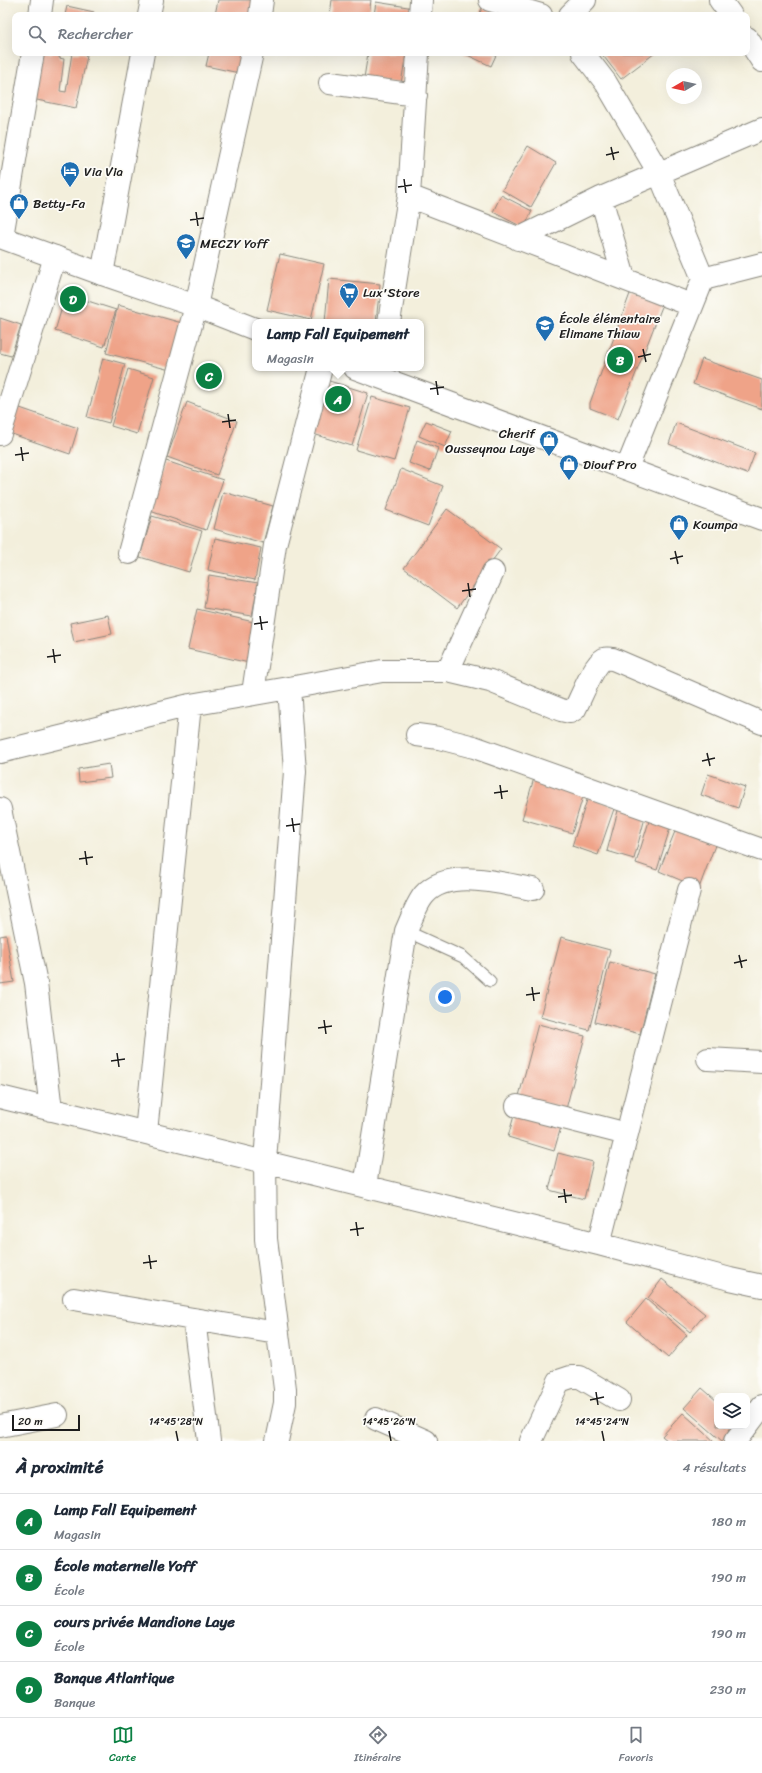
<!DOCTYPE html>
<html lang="fr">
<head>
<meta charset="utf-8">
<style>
  body { margin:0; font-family:Sriracha,sans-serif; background:#f6f6f7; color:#1f2937 }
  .controls { position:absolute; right:12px; bottom:12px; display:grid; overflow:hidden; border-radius:8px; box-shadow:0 4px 16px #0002 }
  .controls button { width:36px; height:36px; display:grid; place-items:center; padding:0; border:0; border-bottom:1px solid #e0e1e3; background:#fff; color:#1f2937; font:20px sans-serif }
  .compass { position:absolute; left:666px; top:68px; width:36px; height:36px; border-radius:50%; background:#fff; box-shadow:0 4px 16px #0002; rotate:261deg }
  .scale { position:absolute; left:12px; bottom:10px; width:68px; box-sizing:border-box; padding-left:4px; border:2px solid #1c1c1c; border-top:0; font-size:11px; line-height:14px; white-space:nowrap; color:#1c1c1c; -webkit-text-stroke:3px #fdfcf7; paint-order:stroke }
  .you { position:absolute; left:445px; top:997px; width:14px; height:14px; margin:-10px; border:3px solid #fff; border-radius:50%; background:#1a73e8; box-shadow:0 0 0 6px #1a73e833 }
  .badge { display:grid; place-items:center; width:26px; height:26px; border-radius:50%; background:#0b8043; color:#fff; font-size:13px; font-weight:700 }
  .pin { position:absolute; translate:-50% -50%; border:2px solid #fff; box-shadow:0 1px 4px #0006 }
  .popup { position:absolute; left:252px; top:319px; width:172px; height:52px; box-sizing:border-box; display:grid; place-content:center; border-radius:8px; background:#fff; filter:drop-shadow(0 1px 3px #0005); font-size:13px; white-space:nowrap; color:#747a83 }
  .popup b { font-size:15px; color:#1f2937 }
  .popup::after { content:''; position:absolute; left:50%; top:100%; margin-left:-8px; border:8px solid transparent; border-top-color:#fff }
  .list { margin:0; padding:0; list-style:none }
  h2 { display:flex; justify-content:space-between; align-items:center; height:52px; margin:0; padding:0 16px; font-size:17px }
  h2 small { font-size:13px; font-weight:400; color:#747a83 }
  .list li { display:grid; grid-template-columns:26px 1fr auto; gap:12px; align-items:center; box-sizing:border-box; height:56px; padding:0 16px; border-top:1px solid #e0e1e3 }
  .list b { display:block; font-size:15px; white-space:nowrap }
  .list p { margin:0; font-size:13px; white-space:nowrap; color:#747a83 }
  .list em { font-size:13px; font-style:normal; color:#747a83 }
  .icon { flex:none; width:22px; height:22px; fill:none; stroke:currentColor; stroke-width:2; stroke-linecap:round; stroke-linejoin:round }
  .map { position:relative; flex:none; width:762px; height:1441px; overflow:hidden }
  .search { position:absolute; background:#fff; box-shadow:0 4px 16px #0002; left:12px; right:12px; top:12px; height:44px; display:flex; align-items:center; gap:10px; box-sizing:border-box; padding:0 14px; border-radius:8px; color:#747a83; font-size:15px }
  .sheet { height:276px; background:#fff }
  nav { display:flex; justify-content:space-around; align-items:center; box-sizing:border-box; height:56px; border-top:1px solid #e0e1e3; background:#fff; font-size:11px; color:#747a83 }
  nav a { display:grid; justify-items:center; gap:2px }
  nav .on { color:#0b8043 }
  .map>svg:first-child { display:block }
</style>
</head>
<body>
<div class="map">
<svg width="762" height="1441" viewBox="0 0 762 1441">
  <rect width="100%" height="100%" fill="#fdfcf7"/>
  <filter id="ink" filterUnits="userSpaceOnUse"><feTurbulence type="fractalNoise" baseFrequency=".025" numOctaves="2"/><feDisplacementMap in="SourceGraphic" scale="8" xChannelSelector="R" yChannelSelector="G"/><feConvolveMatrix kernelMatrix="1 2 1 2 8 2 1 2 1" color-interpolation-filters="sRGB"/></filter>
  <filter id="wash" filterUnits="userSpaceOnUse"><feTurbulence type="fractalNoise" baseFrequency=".012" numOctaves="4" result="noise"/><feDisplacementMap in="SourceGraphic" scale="16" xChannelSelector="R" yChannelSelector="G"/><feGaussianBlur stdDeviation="0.9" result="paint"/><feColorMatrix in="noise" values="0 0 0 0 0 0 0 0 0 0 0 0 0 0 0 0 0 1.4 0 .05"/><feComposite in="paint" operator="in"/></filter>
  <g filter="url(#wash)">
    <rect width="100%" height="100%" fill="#f3efdc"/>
    <g id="blocks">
      <!-- building -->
      <path fill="#efa388" d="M 218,0 L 255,0 L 252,15 L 215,15 Z
        M 332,0 L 371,0 L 369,15 L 330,15 Z
        M 376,2 L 414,8 L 412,15 L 374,15 Z
        M 67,6 L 94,12 L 93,15 L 65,15 Z
        M 482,8 L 498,15 L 479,15 Z
        M 42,53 L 60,53 L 59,58 L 64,59 L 60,91 L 66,92 L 72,53 L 85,53 L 85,55 L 87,56 L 76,108 L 32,99 Z
        M 209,53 L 249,53 L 244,74 L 206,66 Z
        M 368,53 L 406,53 L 401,84 L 364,78 Z
        M 463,53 L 497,53 L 491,66 Z
        M 601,53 L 655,53 L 621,79 Z
        M 528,146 L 556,163 L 531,207 L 502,190 Z
        M 501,195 L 532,211 L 524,228 L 493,212 Z
        M 280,254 L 324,264 L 311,320 L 267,310 Z
        M 329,279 L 380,284 L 376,322 L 325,322 Z
        M 631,291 L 663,304 L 618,419 L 590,408 L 590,403 Z
        M 66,294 L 116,310 L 104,347 L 55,331 Z
        M 118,305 L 182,323 L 170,370 L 106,353 Z
        M 0,318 L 21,325 L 11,356 L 0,353 Z
        M 103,358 L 125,364 L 109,423 L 87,417 Z
        M 702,359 L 762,380 L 762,409 L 693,384 Z
        M 128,369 L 154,377 L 137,434 L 111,426 Z
        M 326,380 L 368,393 L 352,446 L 310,433 Z
        M 372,397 L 410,408 L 394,461 L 356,450 Z
        M 187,402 L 237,421 L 217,475 L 167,457 Z
        M 17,407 L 78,428 L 70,454 L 9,433 Z
        M 426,421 L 452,431 L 445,447 L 419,436 Z
        M 676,423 L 755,453 L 747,474 L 669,444 Z
        M 417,440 L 438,448 L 430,471 L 409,463 Z
        M 166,461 L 223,480 L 206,530 L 150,511 Z
        M 401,469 L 443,486 L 428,526 L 386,510 Z
        M 223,492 L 273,506 L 263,543 L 214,529 Z
        M 447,509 L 501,549 L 457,608 L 404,568 Z
        M 152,516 L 202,531 L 189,572 L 140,557 Z
        M 215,538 L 261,548 L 255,580 L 208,570 Z
        M 209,575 L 258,583 L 252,616 L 204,608 Z
        M 197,609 L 258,623 L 249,663 L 188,649 Z
        M 108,615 L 112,634 L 74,642 L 70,623 Z
        M 109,764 L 111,778 L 79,782 L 78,769 Z
        M 708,774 L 745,787 L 738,808 L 701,795 Z
        M 534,778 L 584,793 L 572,833 L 522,819 Z
        M 588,797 L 615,806 L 598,855 L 572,846 Z
        M 619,807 L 646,814 L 634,859 L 607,851 Z
        M 650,818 L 671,825 L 657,870 L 636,863 Z
        M 678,824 L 717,840 L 699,888 L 659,871 Z
        M 6,935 L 14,982 L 0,984 L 0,936 Z
        M 561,937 L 610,950 L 589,1030 L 540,1017 Z
        M 610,962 L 655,974 L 640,1034 L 595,1022 Z
        M 538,1024 L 585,1036 L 566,1109 L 519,1096 Z
        M 515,1112 L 561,1127 L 554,1151 L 508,1137 Z
        M 558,1153 L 593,1162 L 584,1199 L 549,1190 Z
        M 662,1279 L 705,1314 L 690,1332 L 648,1298 Z
        M 646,1299 L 687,1335 L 668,1358 L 627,1322 Z
        M 702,1388 L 717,1401 L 717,1426 L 735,1426 L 722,1441 L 684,1408 Z
        M 683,1413 L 714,1441 L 668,1441 L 662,1436 Z"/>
    </g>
  </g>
  <g filter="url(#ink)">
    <use href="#blocks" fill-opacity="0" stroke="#88867c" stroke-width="1"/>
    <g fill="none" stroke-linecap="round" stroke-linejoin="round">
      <defs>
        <path id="service" d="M 406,931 L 463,957 L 490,981"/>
        <path id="minor" d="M 490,0 L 541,15
          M 40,15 L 42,0
          M 149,15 L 152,0
          M 260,15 L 262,0
          M 420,15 L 421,0
          M 570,15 L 585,0
          M 583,53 L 606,83 L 659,173 L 703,279 L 627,468
          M 330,83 L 416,95
          M 409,196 L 691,305
          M 601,198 L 624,278
          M 2,237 L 33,53
          M 518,239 L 601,198 L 762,129
          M 102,274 L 143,53
          M 703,279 L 762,264
          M 389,322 L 409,196 L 418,53
          M 0,434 L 55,257
          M 129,553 L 196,306 L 252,53
          M 448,671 L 493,572
          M 253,693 L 275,545 L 321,368
          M 417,735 L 439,738 L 474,747 L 762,850
          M 0,752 L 190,705 L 289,688 L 382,671 L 448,671 L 490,681 L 561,710 L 570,712 L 575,709 C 581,698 593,665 604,659 C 607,658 610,659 613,659 L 762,723
          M 0,809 L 36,983 L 51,1110
          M 708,1059 L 762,1062
          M 0,1097 L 599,1244 L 730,1279 L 762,1286
          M 517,1106 L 627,1134
          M 146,1132 L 190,705
          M 365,1186 L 406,931 C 411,920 417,903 424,895 C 448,867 502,884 533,889
          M 599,1244 L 689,890
          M 74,1299 L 277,1333
          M 194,1319 L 209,1441
          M 376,1419 L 426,1441
          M 0,1426 L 57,1415
          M 747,1426 L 762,1406
          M 277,1441 L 285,1403 L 285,1389 L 266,1239 L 265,1161 L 295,771 L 289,688
          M 531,1441 L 559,1381 L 571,1377 L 580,1377 L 619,1400
          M 735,1441 L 747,1426"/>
        <path id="tertiary" d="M 720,0 L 731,15
          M 747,38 L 762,61
          M 0,237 L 102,274 L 196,306 L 255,329
          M 355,368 L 762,519"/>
      </defs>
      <!-- service casing -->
      <use href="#service" stroke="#88867c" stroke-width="13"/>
      <!-- minor casing -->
      <use href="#minor" stroke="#88867c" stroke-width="24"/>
      <!-- tertiary casing -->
      <use href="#tertiary" stroke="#88867c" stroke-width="24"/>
      <!-- service -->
      <use href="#service" stroke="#fff" stroke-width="11"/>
      <!-- minor -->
      <use href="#minor" stroke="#fff" stroke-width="22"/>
      <!-- tertiary -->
      <use href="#tertiary" stroke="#fff" stroke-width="22"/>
    </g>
  </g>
  <!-- ticks -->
  <path fill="none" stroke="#1c1c1c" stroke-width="1.5" d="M 611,147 L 614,160M 606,155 L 619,152M 404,179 L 406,193M 398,187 L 412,185M 196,212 L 198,226M 190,220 L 204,218M 643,349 L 646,362M 638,357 L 651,354M 436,381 L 438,395M 430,389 L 444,387M 228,414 L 230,428M 222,422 L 236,420M 21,447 L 23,461M 15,455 L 29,453M 675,551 L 678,564M 670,559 L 683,556M 468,583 L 470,597M 462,591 L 476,589M 260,616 L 262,630M 254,624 L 268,622M 53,649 L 55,663M 47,657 L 61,655M 707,753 L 710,766M 702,761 L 715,758M 500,785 L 502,799M 494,793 L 508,791M 292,818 L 294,832M 286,826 L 300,824M 85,851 L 87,865M 79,859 L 93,857M 739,955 L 742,968M 734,963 L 747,960M 532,987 L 534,1001M 526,995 L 540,993M 324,1020 L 326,1034M 318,1028 L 332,1026M 117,1053 L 119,1067M 111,1061 L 125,1059M 564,1189 L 566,1203M 558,1197 L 572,1195M 356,1222 L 358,1236M 350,1230 L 364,1228M 149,1255 L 151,1269M 143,1263 L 157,1261M 596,1392 L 598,1405M 590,1400 L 604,1397M 176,1431 L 178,1441M 389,1431 L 391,1441M 602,1431 L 604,1441"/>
  <!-- icons -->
  <defs>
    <symbol id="hotel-pin" viewBox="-11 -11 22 30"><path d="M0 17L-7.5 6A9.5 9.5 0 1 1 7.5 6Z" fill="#1f6fb2" stroke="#fdfcf7"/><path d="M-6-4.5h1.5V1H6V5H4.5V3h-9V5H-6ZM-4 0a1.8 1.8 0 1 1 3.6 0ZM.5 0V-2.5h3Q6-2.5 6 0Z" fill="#fff"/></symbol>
    <symbol id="shop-pin" viewBox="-11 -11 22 30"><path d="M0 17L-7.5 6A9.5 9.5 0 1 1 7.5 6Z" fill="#1f6fb2" stroke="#fdfcf7"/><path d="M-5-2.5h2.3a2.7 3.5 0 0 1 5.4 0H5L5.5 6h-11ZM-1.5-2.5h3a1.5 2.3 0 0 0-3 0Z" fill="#fff"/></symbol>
    <symbol id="school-pin" viewBox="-11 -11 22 30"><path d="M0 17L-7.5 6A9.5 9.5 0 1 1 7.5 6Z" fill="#1f6fb2" stroke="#fdfcf7"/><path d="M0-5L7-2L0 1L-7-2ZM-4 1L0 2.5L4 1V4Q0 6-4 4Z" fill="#fff"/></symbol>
    <symbol id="supermarket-pin" viewBox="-11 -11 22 30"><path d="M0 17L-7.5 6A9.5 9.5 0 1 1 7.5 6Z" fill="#1f6fb2" stroke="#fdfcf7"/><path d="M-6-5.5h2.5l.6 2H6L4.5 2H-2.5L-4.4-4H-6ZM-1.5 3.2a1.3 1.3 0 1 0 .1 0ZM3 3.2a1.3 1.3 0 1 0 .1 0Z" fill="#fff"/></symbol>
  </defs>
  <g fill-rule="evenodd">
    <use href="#hotel-pin" x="59" y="160" width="22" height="30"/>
    <use href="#shop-pin" x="8" y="192" width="22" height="30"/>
    <use href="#school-pin" x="175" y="232" width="22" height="30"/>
    <use href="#supermarket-pin" x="338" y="281" width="22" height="30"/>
    <use href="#school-pin" x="534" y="314" width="22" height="30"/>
    <use href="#shop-pin" x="538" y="429" width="22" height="30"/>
    <use href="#shop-pin" x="558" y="453" width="22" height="30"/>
    <use href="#shop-pin" x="668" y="513" width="22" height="30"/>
  </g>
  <g text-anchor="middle" stroke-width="3.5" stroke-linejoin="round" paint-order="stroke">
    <!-- poi labels -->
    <g font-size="13" fill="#1c1c1c" stroke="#fdfcf7" text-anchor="start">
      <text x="84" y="176">Via Via</text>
      <text x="33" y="208">Betty-Fa</text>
      <text x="200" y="248">MECZY Yoff</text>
      <text x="363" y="297">Lux'Store</text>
      <text x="559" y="323">École élémentaire<tspan x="559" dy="15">Elimane Thiaw</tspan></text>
      <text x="535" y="438" text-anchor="end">Cherif<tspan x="535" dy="15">Ousseynou Laye</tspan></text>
      <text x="583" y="469">Diouf Pro</text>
      <text x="693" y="529">Koumpa</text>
    </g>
  </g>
  <g font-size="10" text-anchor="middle" fill="#1c1c1c" stroke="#fdfcf7" stroke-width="3.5" stroke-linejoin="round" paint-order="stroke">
    <text x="176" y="1425">14°45'28"N</text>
    <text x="389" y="1425">14°45'26"N</text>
    <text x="602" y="1425">14°45'24"N</text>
  </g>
</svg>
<div class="controls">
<button><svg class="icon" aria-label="layers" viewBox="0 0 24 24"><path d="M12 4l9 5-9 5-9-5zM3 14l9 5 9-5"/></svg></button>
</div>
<svg class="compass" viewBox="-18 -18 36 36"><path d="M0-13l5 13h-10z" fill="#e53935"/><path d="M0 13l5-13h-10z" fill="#747a83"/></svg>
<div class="scale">20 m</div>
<div class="you"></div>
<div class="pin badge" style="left:338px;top:399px">A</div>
<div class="popup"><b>Lamp Fall Equipement</b>Magasin</div>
<div class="pin badge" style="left:620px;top:360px">B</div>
<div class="pin badge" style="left:209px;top:376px">C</div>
<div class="pin badge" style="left:73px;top:299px">D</div>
<div class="search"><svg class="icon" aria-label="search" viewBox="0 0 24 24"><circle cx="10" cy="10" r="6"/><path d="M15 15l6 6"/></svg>Rechercher</div>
</div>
<section class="sheet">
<h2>À proximité<small>4 résultats</small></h2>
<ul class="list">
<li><span class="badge">A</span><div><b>Lamp Fall Equipement</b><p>Magasin</p></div><em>180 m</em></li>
<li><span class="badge">B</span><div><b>École maternelle Yoff</b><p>École</p></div><em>190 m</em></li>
<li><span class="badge">C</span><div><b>cours privée Mandione Laye</b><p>École</p></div><em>190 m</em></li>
<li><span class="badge">D</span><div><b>Banque Atlantique</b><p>Banque</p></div><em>230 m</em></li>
</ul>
</section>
<nav>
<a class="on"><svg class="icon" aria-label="map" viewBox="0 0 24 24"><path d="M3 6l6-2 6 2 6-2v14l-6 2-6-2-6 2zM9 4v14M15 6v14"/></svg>Carte</a>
<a><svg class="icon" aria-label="directions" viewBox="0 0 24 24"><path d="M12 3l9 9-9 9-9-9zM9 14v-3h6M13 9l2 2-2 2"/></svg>Itinéraire</a>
<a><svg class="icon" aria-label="saved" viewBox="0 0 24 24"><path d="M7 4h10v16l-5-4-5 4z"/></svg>Favoris</a>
</nav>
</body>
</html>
